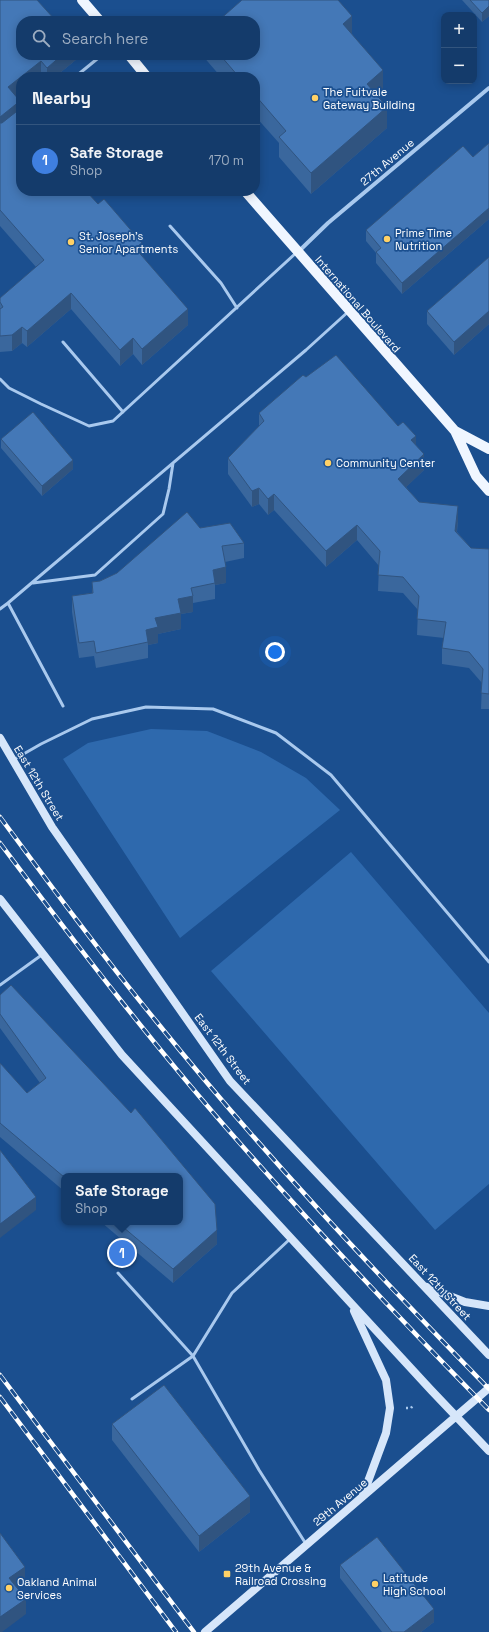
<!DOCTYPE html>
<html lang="en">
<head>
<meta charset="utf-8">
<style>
  body { margin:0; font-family:"Space Grotesk",sans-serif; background:#214673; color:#f1f3f6 }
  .controls { position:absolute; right:12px; top:12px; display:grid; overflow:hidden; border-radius:8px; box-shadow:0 2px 10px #0003 }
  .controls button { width:36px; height:36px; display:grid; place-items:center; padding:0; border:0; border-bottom:1px solid #33557e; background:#143b6b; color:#f1f3f6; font:20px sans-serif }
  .you { position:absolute; left:275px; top:652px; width:14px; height:14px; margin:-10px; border:3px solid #fff; border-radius:50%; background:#1a73e8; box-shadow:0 0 0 6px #1a73e833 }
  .badge { display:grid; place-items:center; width:26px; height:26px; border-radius:50%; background:#8bbbb9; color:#fff; font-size:13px; font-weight:700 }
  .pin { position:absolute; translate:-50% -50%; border:2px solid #fff; box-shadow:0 1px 4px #0006 }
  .popup { position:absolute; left:61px; top:1173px; width:122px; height:52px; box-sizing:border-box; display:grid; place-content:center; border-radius:8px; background:#143b6b; filter:drop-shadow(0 1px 3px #0005); font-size:13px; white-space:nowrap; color:#9dadc1 }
  .popup b { font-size:15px; color:#f1f3f6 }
  .popup::after { content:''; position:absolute; left:50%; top:100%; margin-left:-8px; border:8px solid transparent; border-top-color:#143b6b }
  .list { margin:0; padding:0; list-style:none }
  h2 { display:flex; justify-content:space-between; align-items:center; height:52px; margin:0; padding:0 16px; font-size:17px }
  h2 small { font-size:13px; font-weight:400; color:#9dadc1 }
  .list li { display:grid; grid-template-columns:26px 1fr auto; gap:12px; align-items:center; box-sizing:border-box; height:72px; padding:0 16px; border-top:1px solid #33557e }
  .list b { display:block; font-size:15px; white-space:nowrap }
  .list p { margin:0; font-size:13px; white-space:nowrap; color:#9dadc1 }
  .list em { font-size:13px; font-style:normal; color:#9dadc1 }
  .icon { flex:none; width:22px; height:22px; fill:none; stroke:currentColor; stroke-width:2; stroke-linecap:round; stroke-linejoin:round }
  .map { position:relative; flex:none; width:489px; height:1632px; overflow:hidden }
  .search { position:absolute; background:#143b6b; box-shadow:0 2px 10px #0003; left:16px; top:16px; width:244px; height:44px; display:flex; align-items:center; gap:10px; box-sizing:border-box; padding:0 14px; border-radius:16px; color:#9dadc1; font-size:15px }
  .panel { position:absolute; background:#143b6b; box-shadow:0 2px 10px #0003; left:16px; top:72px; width:244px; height:124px; border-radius:16px }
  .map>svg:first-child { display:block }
</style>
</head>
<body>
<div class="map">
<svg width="489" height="1632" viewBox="0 0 489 1632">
  <rect width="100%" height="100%" fill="#1b4f8f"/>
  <!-- pitch -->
  <path fill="#2e69ad" d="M 151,729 L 207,731 L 261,752 L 306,778 L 340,810 L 180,938 L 63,759 L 88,743 Z
    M 351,852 L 489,1013 L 489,1184 L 435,1230 L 211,971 Z"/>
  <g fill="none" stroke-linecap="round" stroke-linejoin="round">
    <!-- path -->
    <path stroke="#a9c9ee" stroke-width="2.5" stroke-dasharray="2 3" stroke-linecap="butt" d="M 406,1408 L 411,1408 L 414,1404"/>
    <!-- service -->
    <path stroke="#a9c9ee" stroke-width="3" d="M 75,77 L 102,55
      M 170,226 L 221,283 L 237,308
      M 63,342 L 123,412
      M 0,379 L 9,388 L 41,404 L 89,426 L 113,421 L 296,253
      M 33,583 L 95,575 L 163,514 L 169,489 L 173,463
      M 8,603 L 306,350 L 349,311
      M 0,609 L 8,603 L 63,706
      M 13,760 L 41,744 L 92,719 L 146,707 L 213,709 L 276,733 L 331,775 L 489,962
      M 0,985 L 43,954
      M 118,1273 L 193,1356 L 259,1470 L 306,1544
      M 132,1399 L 193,1356 L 232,1293 L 290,1239"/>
    <!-- minor -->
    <path stroke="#a9c9ee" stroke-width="4" d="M 298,252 L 328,223 L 489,88"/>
    <!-- secondary -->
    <path stroke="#d6e6fa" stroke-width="8" d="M 0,738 L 52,827 L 230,1081 L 489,1355
      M 0,899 L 122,1055 L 431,1390 L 489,1451
      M 427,1287 L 465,1302 L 489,1306
      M 354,1311 L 386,1380 L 390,1408 L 386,1433 L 363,1495
      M 205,1632 L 489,1388"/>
    <!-- primary -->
    <path stroke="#f0f6ff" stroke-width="10" d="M 82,0 L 100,21
      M 129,55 L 147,77
      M 245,191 L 455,431 L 476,476 L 489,491
      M 455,431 L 489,449"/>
    <defs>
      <path id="rail" d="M 0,817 C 51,886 102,955 156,1021 C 260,1150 374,1271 489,1389
        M 0,843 C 76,944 153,1045 237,1140 C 318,1232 403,1322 489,1410
        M 0,1375 L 194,1632
        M 0,1397 L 176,1632"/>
    </defs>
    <!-- rail casing -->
    <use href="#rail" stroke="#fff" stroke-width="4.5"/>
    <!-- rail -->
    <use href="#rail" stroke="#1b4f8f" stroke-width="3" stroke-dasharray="9" stroke-linecap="butt"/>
  </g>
  <!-- wall -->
  <path fill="#3a679d" d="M 0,0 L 77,55 L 77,59 L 55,77 L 21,77 L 21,92 L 16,97 L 20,109 L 21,191 L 142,255 L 188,325 L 142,365 L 133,354 L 120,366 L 71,309 L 27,347 L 22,343 L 12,351 L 0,352 L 0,298 L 36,267 L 0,226 Z
    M 462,0 L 489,0 L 489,16 L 482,22 Z
    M 352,34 L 383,90 L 377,96 L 387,128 L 311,194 L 279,157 L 279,143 L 255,116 L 255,77 L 221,77 L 202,55 L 255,55 Z
    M 489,143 L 489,219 L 402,294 L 376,263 L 376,253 L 366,241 L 366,230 L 473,157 Z
    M 489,257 L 489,324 L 454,355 L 427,324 L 427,311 Z
    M 306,377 L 416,445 L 424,470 L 406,487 L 419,502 L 458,521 L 457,532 L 471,548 L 489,549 L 489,709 L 481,709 L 482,683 L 469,668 L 442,664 L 442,648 L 444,638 L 417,635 L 418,610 L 403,593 L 378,591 L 379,566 L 357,540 L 326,567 L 274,510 L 268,515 L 259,504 L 252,507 L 228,474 L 228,458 L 259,426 L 259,413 Z
    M 1,439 L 73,469 L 42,496 L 1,448 Z
    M 200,528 L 244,543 L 244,558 L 225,562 L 226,583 L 215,585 L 215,599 L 193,603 L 193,612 L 181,614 L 181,629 L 158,634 L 158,643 L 148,645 L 148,658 L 96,668 L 94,656 L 79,658 L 72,612 L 72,596 L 92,593 L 92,582 L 100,581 L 117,573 Z
    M 0,995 L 217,1244 L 173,1283 L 101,1222 L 180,1222 L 64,1176 L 64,1191 L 0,1137 L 0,1063 L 27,1093 L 40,1083 L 0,1028 Z
    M 112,1424 L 250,1512 L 199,1552 L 112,1440 Z
    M 340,1565 L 434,1622 L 421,1632 L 382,1632 L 340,1578 Z"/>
  <!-- shaded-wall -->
  <path fill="#305480" d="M 489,6 L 489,16 L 482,22 L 482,13 Z
    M 352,16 L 352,37 L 343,24 Z
    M 62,55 L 77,55 L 77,59 L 55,77 L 47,77 L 47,68 Z
    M 41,61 L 41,77 L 21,77 L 21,92 L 8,103 L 8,87 Z
    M 383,70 L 383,90 L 367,105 L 367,84 Z
    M 20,101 L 20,117 L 0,133 L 0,117 Z
    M 387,107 L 387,128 L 311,194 L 311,173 Z
    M 489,208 L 489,219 L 402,294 L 402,283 Z
    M 142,243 L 142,259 L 135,248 Z
    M 71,293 L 71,309 L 27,347 L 27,331 Z
    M 188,309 L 188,325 L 142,365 L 142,349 Z
    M 489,311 L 489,324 L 454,355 L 454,342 Z
    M 22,327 L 22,343 L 12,351 L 12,335 Z
    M 133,338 L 133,354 L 120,366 L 120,350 Z
    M 416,436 L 416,452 L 411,440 Z
    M 424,454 L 424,470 L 398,495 L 398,479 Z
    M 73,460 L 73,469 L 42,496 L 42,486 Z
    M 259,488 L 259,504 L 252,507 L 252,491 Z
    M 274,494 L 274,510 L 268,515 L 268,499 Z
    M 458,506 L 458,521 L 455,546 L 455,531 Z
    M 357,525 L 357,540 L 326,567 L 326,551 Z
    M 226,567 L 226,583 L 215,585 L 213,570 Z
    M 193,596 L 193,612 L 181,614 L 181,629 L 158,634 L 158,643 L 148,645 L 146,630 L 155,618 L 178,599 Z
    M 36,1197 L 36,1210 L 0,1238 L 0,1224 Z
    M 217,1230 L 217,1244 L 173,1283 L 173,1269 Z
    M 250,1496 L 250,1512 L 199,1552 L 199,1536 Z
    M 25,1567 L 25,1582 L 9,1594 L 9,1578 Z
    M 26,1599 L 26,1614 L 2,1632 L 0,1632 L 0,1617 Z
    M 434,1609 L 434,1622 L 421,1632 L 404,1632 Z"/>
  <!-- building -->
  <path fill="#4478b7" stroke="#305480" d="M 0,0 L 37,0 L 56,21 L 21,21 L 21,55 L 62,55 L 47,68 L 41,61 L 8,87 L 20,101 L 0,117 Z
    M 242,0 L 338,0 L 352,16 L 343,24 L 383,70 L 367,84 L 387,107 L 311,173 L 279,137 L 286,131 L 255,95 L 255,77 L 239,77 L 220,55 L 255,55 L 255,21 L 218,21 Z
    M 470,0 L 489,0 L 489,6 L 482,13 Z
    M 21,108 L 21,191 L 86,191 L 98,204 L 104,199 L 142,243 L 135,248 L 188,309 L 142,349 L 133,338 L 120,350 L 71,293 L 27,331 L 22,327 L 12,335 L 0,336 L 0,309 L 3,307 L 0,302 L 0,298 L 44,260 L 0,210 L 0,123 L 2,123 Z
    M 489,143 L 489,208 L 402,283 L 376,252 L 381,248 L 366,230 L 463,146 L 473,157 Z
    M 489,257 L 489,311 L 454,342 L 427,311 Z
    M 336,355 L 398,426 L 403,422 L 416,436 L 411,440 L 424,454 L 398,479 L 419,502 L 458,506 L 455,531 L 471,548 L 489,549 L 489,694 L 481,693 L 483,669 L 469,652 L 442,648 L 446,622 L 417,619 L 419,596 L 403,577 L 378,575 L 380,551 L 357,525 L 326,551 L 274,494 L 268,499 L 259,488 L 252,491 L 228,458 L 264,421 L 259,413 L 303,375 L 306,377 Z
    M 33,412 L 73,460 L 42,486 L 1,439 Z
    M 187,512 L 200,528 L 230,523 L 244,543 L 222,546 L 226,567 L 213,570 L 215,583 L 191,588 L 193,596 L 178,599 L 181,613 L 155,618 L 158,627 L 146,630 L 148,642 L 96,653 L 94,641 L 79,643 L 72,596 L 93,593 L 92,582 L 100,581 L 117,573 Z
    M 11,985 L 131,1113 L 135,1108 L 215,1204 L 217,1230 L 173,1269 L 117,1222 L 180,1222 L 180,1176 L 64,1176 L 64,1177 L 0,1123 L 0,1063 L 27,1093 L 46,1078 L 0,1014 L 0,995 Z
    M 0,1150 L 36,1197 L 0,1224 Z
    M 164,1385 L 250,1496 L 199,1536 L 112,1424 Z
    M 0,1533 L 25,1567 L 9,1578 L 26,1599 L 0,1617 Z
    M 377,1537 L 434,1609 L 404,1632 L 392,1632 L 340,1565 Z"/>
  <!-- markers -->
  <g fill="#ffd166" stroke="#1b4f8f" stroke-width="1.5">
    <circle cx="315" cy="98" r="4"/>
    <circle cx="387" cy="239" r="4"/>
    <circle cx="71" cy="242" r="4"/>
    <circle cx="328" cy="463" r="4"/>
    <rect x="223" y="1570" width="8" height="8" rx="2"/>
    <circle cx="375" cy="1584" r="4"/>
    <circle cx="9" cy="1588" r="4"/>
  </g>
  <g text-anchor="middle" stroke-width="3.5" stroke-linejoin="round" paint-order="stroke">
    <!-- poi labels -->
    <g font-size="11" fill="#fff" stroke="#1b4f8f" text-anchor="start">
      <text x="323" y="96">The Fuitvale<tspan x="323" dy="13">Gateway Building</tspan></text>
      <text x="395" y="237">Prime Time<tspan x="395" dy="13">Nutrition</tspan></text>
      <text x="79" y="240">St. Joseph’s<tspan x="79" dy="13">Senior Apartments</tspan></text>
      <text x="336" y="467">Community Center</text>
      <text x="235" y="1572">29th Avenue &amp;<tspan x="235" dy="13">Railroad Crossing</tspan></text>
      <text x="383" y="1582">Latitude<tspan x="383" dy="13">High School</tspan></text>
      <text x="17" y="1586">Oakland Animal<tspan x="17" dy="13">Services</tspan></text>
    </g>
    <!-- street labels -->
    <g font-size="11" fill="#fff" stroke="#1b4f8f">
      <text transform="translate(387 162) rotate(-40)" y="4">27th Avenue</text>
      <text transform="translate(358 304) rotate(49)" y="4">International Boulevard</text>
      <text transform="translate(39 783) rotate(59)" y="4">East 12th Street</text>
      <text transform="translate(223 1049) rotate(53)" y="4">East 12th Street</text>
      <text transform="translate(440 1287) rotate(47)" y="4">East 12th Street</text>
      <text transform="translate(340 1502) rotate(-40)" y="4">29th Avenue</text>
    </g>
  </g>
</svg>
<div class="controls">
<button>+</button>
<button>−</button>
</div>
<div class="you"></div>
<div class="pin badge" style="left:122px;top:1253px;background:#3f7fe0">1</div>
<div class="popup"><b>Safe Storage</b>Shop</div>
<div class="search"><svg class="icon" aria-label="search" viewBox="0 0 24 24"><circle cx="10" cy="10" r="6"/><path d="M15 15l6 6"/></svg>Search here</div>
<section class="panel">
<h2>Nearby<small></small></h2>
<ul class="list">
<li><span class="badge" style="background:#3f7fe0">1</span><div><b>Safe Storage</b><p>Shop</p></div><em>170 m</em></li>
</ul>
</section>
</div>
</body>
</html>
